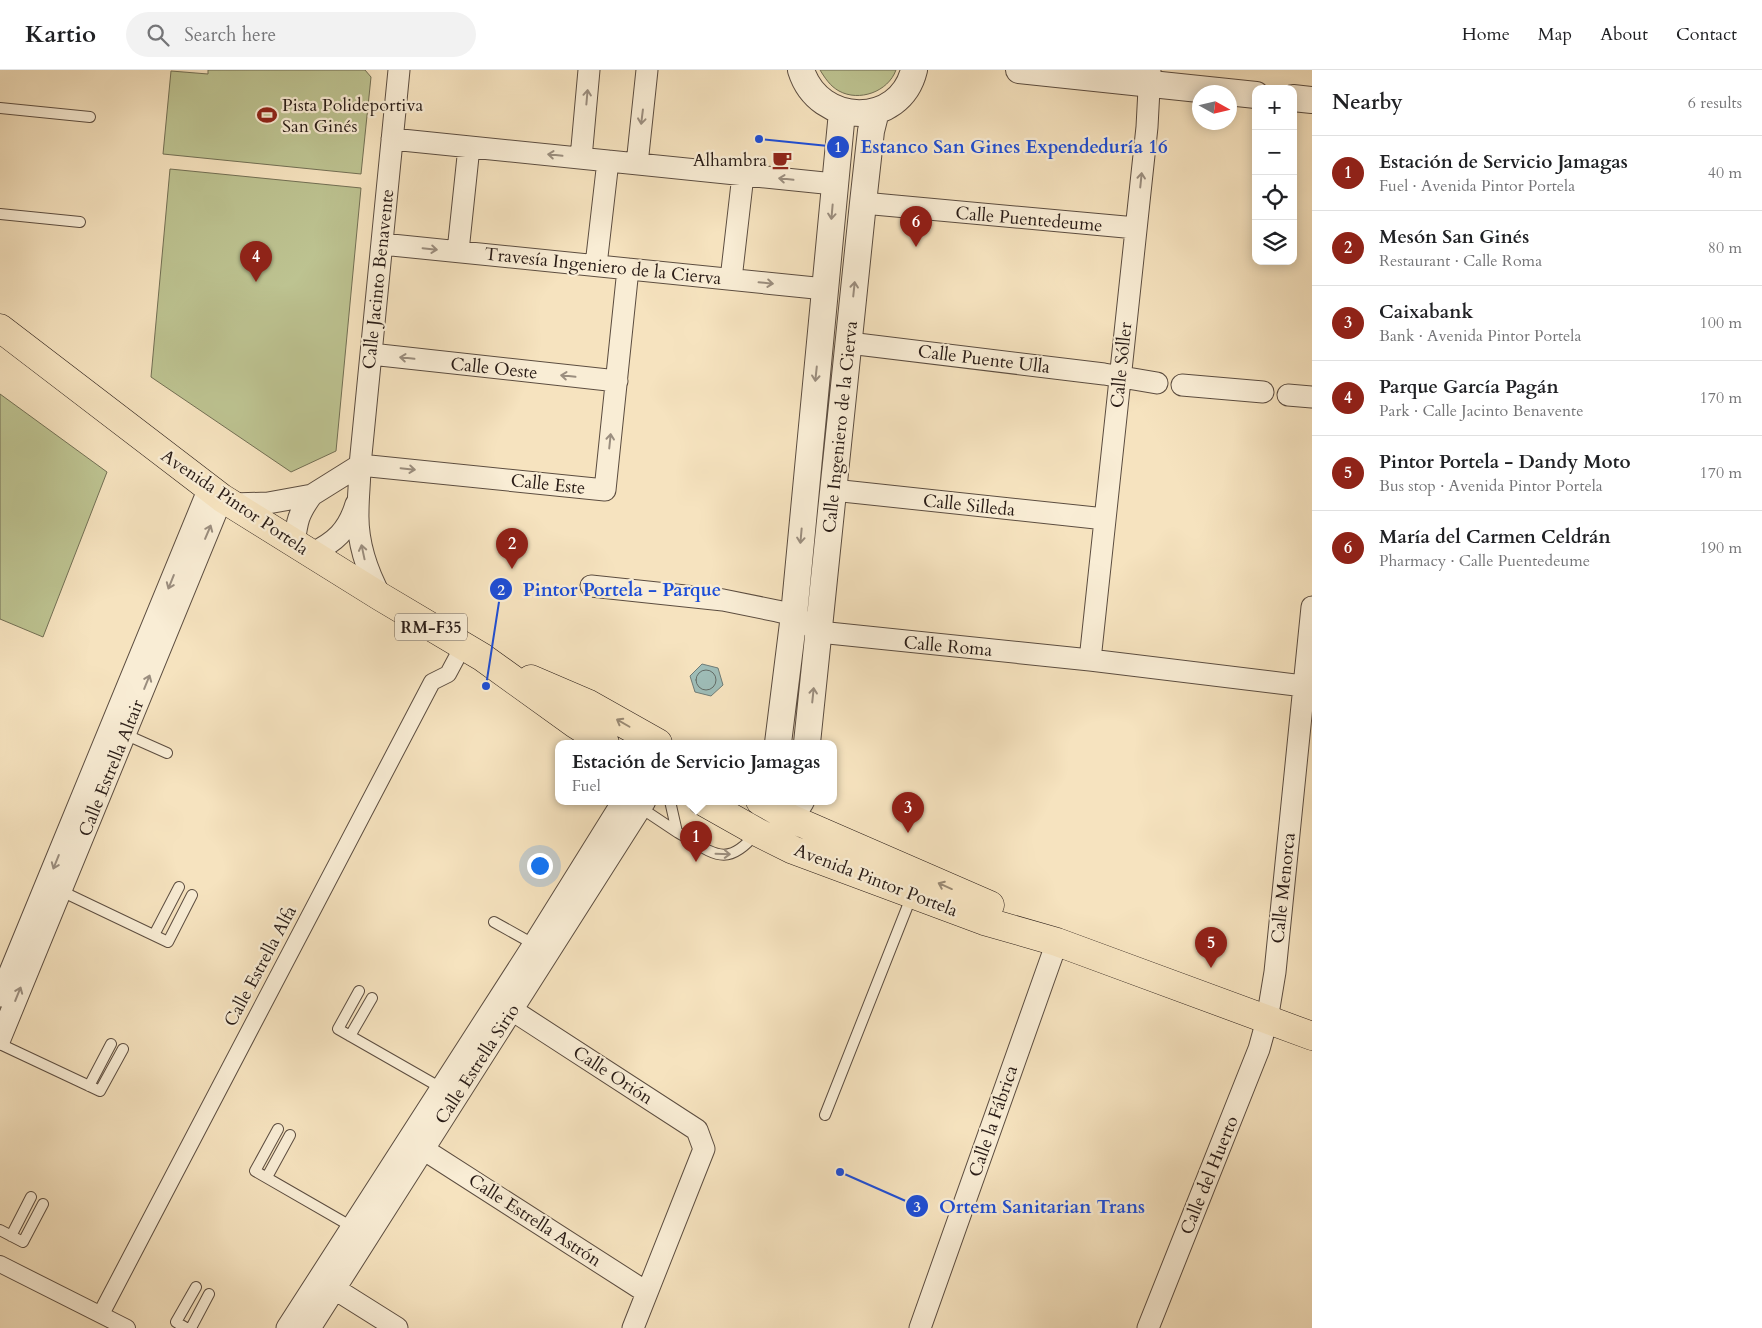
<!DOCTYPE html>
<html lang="en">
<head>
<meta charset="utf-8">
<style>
  body { margin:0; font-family:Cardo,serif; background:#f2f2f2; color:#202124 }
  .controls { position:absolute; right:15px; top:15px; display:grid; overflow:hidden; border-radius:10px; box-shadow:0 2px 12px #0003 }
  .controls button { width:45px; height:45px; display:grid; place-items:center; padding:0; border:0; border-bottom:1px solid #e0e0e0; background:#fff; color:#202124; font:25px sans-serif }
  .compass { position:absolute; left:1192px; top:15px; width:45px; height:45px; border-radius:50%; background:#fff; box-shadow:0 2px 12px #0003; rotate:98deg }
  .you { position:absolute; left:539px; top:795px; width:18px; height:18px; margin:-12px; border:4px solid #fff; border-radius:50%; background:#1a73e8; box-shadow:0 0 0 8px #1a73e833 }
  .badge { display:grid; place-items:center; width:32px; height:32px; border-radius:50%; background:#8f2418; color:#fff; font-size:16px; font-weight:700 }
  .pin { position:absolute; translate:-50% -41px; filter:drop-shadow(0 1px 2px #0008) }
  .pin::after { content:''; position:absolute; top:26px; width:18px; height:15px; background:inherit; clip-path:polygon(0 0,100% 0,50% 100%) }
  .popup { position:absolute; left:555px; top:670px; width:282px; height:65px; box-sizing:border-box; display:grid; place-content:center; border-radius:10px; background:#fff; filter:drop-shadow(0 1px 4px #0005); font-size:16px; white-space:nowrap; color:#757577 }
  .popup b { font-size:19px; color:#202124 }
  .popup::after { content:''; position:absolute; left:50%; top:100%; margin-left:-10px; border:10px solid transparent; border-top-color:#fff }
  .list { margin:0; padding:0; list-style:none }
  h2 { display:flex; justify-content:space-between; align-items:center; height:65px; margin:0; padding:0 20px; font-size:21px }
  h2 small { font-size:16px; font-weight:400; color:#757577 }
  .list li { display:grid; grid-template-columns:32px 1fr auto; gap:15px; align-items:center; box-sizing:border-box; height:75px; padding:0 20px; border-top:1px solid #e0e0e0 }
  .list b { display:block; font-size:19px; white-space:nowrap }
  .list p { margin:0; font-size:16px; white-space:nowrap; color:#757577 }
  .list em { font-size:16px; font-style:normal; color:#757577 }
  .icon { flex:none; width:28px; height:28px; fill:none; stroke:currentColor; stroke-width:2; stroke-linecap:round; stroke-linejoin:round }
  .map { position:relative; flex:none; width:1312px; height:1258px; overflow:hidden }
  header { display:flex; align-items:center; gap:30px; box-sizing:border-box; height:70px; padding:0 25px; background:#fff; border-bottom:1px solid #e0e0e0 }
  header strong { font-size:24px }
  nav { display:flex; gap:28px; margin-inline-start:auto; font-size:18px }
  .search { width:350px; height:45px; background:#f2f2f2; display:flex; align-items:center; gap:12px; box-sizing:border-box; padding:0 18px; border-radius:28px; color:#757577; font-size:19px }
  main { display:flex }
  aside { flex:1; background:#fff }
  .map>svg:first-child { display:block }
</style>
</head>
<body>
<header>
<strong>Kartio</strong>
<div class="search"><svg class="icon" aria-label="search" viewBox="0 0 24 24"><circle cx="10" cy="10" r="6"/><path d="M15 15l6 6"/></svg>Search here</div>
<nav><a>Home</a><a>Map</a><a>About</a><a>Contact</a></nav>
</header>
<main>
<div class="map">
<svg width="1312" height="1258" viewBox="0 0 1312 1258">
  <rect width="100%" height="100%" fill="#f6e3bf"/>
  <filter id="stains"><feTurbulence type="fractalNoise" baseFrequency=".004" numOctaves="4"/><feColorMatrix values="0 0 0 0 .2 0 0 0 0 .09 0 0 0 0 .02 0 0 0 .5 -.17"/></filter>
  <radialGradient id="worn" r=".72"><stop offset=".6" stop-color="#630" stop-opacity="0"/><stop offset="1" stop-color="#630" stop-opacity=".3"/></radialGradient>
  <!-- green -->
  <path fill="#bdc391" stroke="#726f54" d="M 208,0 L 365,0 L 371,7 L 361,104 L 163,84 L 171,1 L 208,4 Z
    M 820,0 L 896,0 C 888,22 859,32 839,21 C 830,16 825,8 820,0 Z
    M 170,99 L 361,118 L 336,381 L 291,402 L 151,307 Z
    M 0,324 L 107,402 L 43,567 L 0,549 Z"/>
  <!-- water -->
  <path fill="#9ebdb8" stroke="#6f7c77" d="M 702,594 L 718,598 L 723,615 L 711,626 L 695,622 L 690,606 Z"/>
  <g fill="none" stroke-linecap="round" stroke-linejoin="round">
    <!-- shore -->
    <path stroke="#636c67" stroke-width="1" d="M696 610a10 10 0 1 1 20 0a10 10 0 1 1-20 0Z"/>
    <defs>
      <path id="service" d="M 0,38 L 90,47
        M 0,144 L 80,152
        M 122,663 L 167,683
        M 670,731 L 677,762 C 712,782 726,801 757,762
        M 641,738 L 677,762
        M 59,820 L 168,872 L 192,825
        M 494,852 L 537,876
        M 154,865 L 179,817
        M 359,921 L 338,959 L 443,1019
        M 350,966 L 372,928
        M 0,974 L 100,1021 L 123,979
        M 89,1016 L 111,974
        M 825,1045 L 912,825
        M 278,1059 L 255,1101 L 354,1158
        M 267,1107 L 290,1065
        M 0,1160 L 23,1172 L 43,1134
        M 11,1166 L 31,1127
        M 186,1258 L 176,1252 L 196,1217
        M 191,1258 L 209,1224"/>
      <path id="pedestrian" d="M 0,1194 L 127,1258
        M 101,1244 L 432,612 L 448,604 L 463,576"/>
      <path id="minor" d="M 392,69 L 834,114
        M 581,88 L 589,0
        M 637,94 L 647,0
        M 863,133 L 1136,158
        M 382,174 L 825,219
        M 458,181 L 469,77
        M 596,195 L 608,91
        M 731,209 L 743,105
        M 849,273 L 1104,304 L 1157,313
        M 371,284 L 617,311
        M 1182,315 L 1263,322
        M 1288,325 L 1312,327
        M 360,395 L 605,420 L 628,199
        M 833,420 L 1105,449
        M 232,434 L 268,433 L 312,425 L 360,395
        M 294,474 C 297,451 298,444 312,425
        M 311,484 C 335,472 348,461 356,434
        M 591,516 L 723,530 L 777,541 L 794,545 L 819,562 L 1090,590 L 1312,617
        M 381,527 C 367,501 357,472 358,442 C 358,426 360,411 360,395 L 399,0
        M 1090,590 L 1147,57 L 1150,0
        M 0,926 L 209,418
        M 512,940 L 697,1060 L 704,1079 L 633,1258
        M 0,969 L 222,428
        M 423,1079 L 646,1222
        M 335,1219 L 397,1258
        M 287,1258 L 534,874 L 623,731
        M 310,1258 L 645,731
        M 920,1258 L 1057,872
        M 1148,1258 L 1259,979 L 1267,950 L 1275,902 L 1312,537"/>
      <path id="tertiary" d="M 801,0 C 819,57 900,58 914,0
        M 1019,0 L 1256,25
        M 1293,28 L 1312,30
        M 778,673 L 794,545 L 842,42
        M 807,673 L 863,133 L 871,61 L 876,41
        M 790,748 L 801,731"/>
      <path id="primary" d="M 0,258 L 222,428 L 381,527 L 482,587 L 575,654 L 605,673
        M 531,609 L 587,633 L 658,673
        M 702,731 L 757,762 L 793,780 L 984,851 L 1057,872 L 1312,966
        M 760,731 L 790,748 L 990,835"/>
    </defs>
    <!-- service casing -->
    <use href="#service" stroke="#5c4d40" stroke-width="12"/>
    <!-- pedestrian casing -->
    <use href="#pedestrian" stroke="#5c4d40" stroke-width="18"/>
    <!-- minor casing -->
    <use href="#minor" stroke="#5c4d40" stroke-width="23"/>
    <!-- tertiary casing -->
    <use href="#tertiary" stroke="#5c4d40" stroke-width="28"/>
    <!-- primary casing -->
    <use href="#primary" stroke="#281b16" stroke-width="29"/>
    <!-- service -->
    <use href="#service" stroke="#f9edd5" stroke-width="10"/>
    <!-- pedestrian -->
    <use href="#pedestrian" stroke="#f9edd5" stroke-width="16"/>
    <!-- minor -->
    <use href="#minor" stroke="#f9edd5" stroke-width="21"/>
    <!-- tertiary -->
    <use href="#tertiary" stroke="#f9edd5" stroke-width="26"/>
    <!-- primary -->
    <use href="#primary" stroke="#f6e3bf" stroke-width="28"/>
  </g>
  <!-- one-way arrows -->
  <defs><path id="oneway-shaft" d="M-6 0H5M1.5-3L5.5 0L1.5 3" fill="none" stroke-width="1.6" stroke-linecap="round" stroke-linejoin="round" transform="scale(1.25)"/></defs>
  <g stroke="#9b8e7f">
    <use href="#oneway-shaft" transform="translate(587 27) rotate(-85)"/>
    <use href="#oneway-shaft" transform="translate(642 47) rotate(97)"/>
    <use href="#oneway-shaft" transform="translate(555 85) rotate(-174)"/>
    <use href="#oneway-shaft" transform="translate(786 109) rotate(-174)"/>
    <use href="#oneway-shaft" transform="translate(1141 110) rotate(-84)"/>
    <use href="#oneway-shaft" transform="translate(832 142) rotate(95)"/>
    <use href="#oneway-shaft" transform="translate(430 179) rotate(6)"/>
    <use href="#oneway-shaft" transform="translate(766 213) rotate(6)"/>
    <use href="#oneway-shaft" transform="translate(854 219) rotate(-84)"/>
    <use href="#oneway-shaft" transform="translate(407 288) rotate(-174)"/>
    <use href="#oneway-shaft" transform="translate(816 304) rotate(96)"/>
    <use href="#oneway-shaft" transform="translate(568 306) rotate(-174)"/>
    <use href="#oneway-shaft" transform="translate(610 371) rotate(-84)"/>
    <use href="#oneway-shaft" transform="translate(408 399) rotate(6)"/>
    <use href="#oneway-shaft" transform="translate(208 462) rotate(-67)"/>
    <use href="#oneway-shaft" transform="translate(801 466) rotate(95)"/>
    <use href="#oneway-shaft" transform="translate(363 482) rotate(-102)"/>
    <use href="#oneway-shaft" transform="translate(171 512) rotate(112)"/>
    <use href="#oneway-shaft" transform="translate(147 612) rotate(-68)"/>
    <use href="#oneway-shaft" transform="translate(813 625) rotate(-84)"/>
    <use href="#oneway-shaft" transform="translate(723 784) rotate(2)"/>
    <use href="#oneway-shaft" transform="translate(56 792) rotate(112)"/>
    <use href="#oneway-shaft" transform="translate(18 924) rotate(-68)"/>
  </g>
  <g stroke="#998973">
    <use href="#oneway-shaft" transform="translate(623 653) rotate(-150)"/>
    <use href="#oneway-shaft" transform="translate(945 816) rotate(-156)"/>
  </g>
  <!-- icons -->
  <defs>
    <symbol id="stadium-bare" viewBox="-9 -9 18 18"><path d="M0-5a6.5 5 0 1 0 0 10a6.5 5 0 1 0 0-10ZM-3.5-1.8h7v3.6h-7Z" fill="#8f2418" stroke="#f9edd5" stroke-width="2.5" paint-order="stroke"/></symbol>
    <symbol id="cafe-bare" viewBox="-9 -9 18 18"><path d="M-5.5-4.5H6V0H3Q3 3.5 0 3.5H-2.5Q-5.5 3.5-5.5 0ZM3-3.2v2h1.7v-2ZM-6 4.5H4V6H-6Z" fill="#8f2418" stroke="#f9edd5" stroke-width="2.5" paint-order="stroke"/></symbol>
  </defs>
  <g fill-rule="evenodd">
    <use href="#stadium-bare" x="253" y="31" width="28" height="28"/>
    <use href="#cafe-bare" x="768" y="76" width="28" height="28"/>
  </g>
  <g text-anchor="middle" stroke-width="4.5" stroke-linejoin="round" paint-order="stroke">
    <!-- shield labels -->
    <rect fill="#f9edd5" stroke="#675a4f" stroke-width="1" x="395" y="543.5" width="72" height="27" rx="4"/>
    <g font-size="16" font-weight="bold" fill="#281b16">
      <text x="431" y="563">RM-F35</text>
    </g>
    <!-- poi labels -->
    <g font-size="18" fill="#281b16" stroke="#f9edd5" text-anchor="start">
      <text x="282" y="41">Pista Polideportiva<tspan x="282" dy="21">San Ginés</tspan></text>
      <text x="767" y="96" text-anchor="end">Alhambra</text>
    </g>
    <!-- street labels -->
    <g font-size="18" fill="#281b16" stroke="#f9edd5">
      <text transform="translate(1029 149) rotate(5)" y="6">Calle Puentedeume</text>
      <text transform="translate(603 196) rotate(6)" y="6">Travesía Ingeniero de la Cierva</text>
      <text transform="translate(378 209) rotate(-84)" y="6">Calle Jacinto Benavente</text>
      <text transform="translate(984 289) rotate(7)" y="6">Calle Puente Ulla</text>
      <text transform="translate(1121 295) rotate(-84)" y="6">Calle Sóller</text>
      <text transform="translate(494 298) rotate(6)" y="6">Calle Oeste</text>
      <text transform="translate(840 357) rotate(-84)" y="6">Calle Ingeniero de la Cierva</text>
      <text transform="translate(548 414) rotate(6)" y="6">Calle Este</text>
      <text transform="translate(235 432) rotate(34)" y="6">Avenida Pintor Portela</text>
      <text transform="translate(969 435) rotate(6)" y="6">Calle Silleda</text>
      <text transform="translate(948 576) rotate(5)" y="6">Calle Roma</text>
      <text transform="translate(111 698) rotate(-68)" y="6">Calle Estrella Altair</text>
      <text transform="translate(876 810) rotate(21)" y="6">Avenida Pintor Portela</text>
      <text transform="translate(1283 818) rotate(-84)" y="6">Calle Menorca</text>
      <text transform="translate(260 896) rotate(-62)" y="6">Calle Estrella Alfa</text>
      <text transform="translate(477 994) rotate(-57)" y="6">Calle Estrella Sirio</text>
      <text transform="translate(613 1005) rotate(33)" y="6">Calle Orión</text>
      <text transform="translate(993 1051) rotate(-71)" y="6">Calle la Fábrica</text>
      <text transform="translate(1209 1105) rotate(-68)" y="6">Calle del Huerto</text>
      <text transform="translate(535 1150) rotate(33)" y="6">Calle Estrella Astrón</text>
    </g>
  </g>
  <!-- callouts -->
  <path fill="none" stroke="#1d4ed8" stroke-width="2" d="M759 69L838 77M486 616L501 519M840 1102L917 1136"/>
  <g fill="#1d4ed8" stroke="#f9edd5" stroke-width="2">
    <circle cx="759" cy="69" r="5"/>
    <circle cx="486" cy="616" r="5"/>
    <circle cx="840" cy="1102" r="5"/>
    <circle cx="838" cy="77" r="12"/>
    <circle cx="501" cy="519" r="12"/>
    <circle cx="917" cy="1136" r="12"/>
  </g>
  <g font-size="15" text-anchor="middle" font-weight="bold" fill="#fff">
    <text x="838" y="82">1</text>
    <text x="501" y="525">2</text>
    <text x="917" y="1142">3</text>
  </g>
  <g font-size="19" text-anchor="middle" font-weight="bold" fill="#1d4ed8" stroke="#f9edd5" stroke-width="4.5" stroke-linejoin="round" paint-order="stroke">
    <text x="1014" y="83">Estanco San Gines Expendeduría 16</text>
    <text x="622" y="526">Pintor Portela - Parque</text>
    <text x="1042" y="1143">Ortem Sanitarian Trans</text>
  </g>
  <rect width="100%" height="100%" filter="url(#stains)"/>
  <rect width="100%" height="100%" fill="url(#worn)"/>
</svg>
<div class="controls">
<button>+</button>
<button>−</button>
<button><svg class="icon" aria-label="locate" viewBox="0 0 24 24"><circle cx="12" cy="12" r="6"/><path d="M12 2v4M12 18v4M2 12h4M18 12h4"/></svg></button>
<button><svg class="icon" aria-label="layers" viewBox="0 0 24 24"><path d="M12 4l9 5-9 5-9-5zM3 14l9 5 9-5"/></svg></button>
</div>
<svg class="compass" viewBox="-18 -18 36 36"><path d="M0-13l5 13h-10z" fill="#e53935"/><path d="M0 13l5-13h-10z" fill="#757577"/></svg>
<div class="you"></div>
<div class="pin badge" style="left:696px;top:792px">1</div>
<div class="popup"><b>Estación de Servicio Jamagas</b>Fuel</div>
<div class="pin badge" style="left:512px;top:499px">2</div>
<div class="pin badge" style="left:908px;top:763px">3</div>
<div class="pin badge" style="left:256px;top:212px">4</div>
<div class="pin badge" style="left:1211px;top:898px">5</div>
<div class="pin badge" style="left:916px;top:177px">6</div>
</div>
<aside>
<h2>Nearby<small>6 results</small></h2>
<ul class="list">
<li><span class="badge">1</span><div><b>Estación de Servicio Jamagas</b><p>Fuel · Avenida Pintor Portela</p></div><em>40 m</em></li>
<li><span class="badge">2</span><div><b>Mesón San Ginés</b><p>Restaurant · Calle Roma</p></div><em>80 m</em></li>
<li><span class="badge">3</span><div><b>Caixabank</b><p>Bank · Avenida Pintor Portela</p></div><em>100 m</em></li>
<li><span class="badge">4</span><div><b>Parque García Pagán</b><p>Park · Calle Jacinto Benavente</p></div><em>170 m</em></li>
<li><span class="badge">5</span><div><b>Pintor Portela - Dandy Moto</b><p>Bus stop · Avenida Pintor Portela</p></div><em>170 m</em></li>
<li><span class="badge">6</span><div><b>María del Carmen Celdrán</b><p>Pharmacy · Calle Puentedeume</p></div><em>190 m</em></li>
</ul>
</aside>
</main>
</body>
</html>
